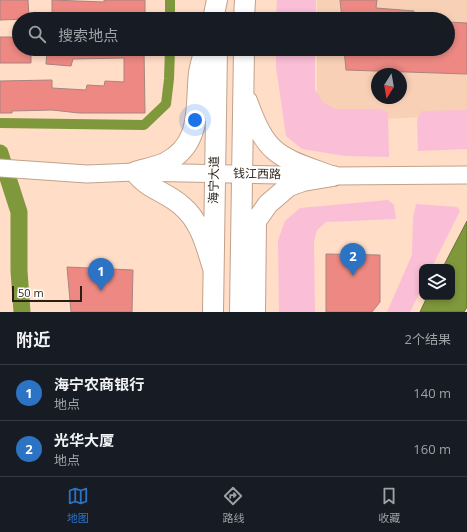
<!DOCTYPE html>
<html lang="zh">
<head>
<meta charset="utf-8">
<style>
  body { margin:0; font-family:"Open Sans","Noto Sans SC",sans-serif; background:#20242c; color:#f1f3f6 }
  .controls { position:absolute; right:12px; bottom:12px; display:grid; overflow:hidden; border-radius:8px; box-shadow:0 2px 6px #0003 }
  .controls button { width:36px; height:36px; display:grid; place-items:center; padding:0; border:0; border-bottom:1px solid #363941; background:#171b24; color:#f1f3f6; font:20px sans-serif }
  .compass { position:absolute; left:371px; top:68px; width:36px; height:36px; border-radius:50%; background:#171b24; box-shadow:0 2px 6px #0003; rotate:191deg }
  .scale { position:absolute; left:12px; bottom:10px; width:70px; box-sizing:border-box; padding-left:4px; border:2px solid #2a1e15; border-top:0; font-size:11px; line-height:14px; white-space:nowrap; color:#2a1e15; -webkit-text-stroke:3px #fff; paint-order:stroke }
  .you { position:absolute; left:195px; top:120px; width:14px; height:14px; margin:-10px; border:3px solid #fff; border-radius:50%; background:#1a73e8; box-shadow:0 0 0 6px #1a73e833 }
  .badge { display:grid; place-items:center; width:26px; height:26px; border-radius:50%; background:#2c73c4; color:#fff; font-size:13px; font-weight:700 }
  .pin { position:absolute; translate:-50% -33px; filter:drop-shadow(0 1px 2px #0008) }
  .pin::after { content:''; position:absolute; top:21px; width:14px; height:12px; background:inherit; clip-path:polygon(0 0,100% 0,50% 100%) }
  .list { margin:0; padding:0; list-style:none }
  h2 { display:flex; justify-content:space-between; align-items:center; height:52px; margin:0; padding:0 16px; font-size:17px }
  h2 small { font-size:13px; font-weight:400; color:#9ea1a6 }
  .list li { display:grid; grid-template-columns:26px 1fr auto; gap:12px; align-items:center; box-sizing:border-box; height:56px; padding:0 16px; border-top:1px solid #363941 }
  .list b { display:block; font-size:15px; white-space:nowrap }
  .list p { margin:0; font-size:13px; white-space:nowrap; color:#9ea1a6 }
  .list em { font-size:13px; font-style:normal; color:#9ea1a6 }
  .icon { flex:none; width:22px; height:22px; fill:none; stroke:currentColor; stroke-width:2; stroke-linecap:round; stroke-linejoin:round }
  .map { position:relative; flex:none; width:467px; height:312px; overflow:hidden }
  .search { position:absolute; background:#171b24; box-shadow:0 2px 6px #0003; left:12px; right:12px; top:12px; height:44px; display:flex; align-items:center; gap:10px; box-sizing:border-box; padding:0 14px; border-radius:22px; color:#9ea1a6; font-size:15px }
  .sheet { height:164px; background:#171b24 }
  nav { display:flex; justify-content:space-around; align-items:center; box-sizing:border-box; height:56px; border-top:1px solid #363941; background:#171b24; font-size:11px; color:#9ea1a6 }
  nav a { display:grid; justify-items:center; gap:2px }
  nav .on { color:#2c73c4 }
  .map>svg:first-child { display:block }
</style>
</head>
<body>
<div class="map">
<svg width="467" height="312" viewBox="0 0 467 312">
  <rect width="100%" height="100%" fill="#ffddc6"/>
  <!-- built -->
  <path fill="#f8d0b5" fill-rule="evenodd" d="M 317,0 L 467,0 L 467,115 L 317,122 L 317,49 L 448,49 L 448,19 L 317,19 ZM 377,74 L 401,74 L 401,98 L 377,98 Z"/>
  <!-- green -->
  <path fill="#fabed7" d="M 277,0 L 316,0 L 316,19 L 276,19 Z
    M 276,49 L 315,49 L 315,90 L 323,102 L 335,109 L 381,109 L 388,112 L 389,157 L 345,156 L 302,149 L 286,136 L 276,67 Z
    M 467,110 L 467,149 L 418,151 L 417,119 L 422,111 Z
    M 388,200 L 394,205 L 396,219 L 326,222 L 317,230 L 314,241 L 315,312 L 279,312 L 278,240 L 285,221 L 300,208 Z
    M 416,204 L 457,207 L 460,211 L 432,267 L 422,267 L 422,288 L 410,312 L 387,312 L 412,255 L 413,218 Z"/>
  <!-- water -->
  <path fill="#7f983b" stroke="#667330" d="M 467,221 L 467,307 L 464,312 L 420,312 L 427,297 L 452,297 L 452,267 L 443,267 Z"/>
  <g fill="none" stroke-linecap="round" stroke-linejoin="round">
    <!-- canal -->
    <path stroke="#7f983b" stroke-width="10" d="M 170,19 L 170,0
      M 0,123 L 144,125 L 166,104 L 169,79 L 170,49"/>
    <!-- river -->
    <path stroke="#7f983b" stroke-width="17" d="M 0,153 L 19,212 L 19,271 L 22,312"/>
  </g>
  <!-- building -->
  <path fill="#ed8982" stroke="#aa8380" d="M 0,0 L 28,0 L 29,19 L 0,20 Z
    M 52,0 L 104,2 L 104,0 L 145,0 L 145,18 L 52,19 Z
    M 340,0 L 377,0 L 376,8 L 414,11 L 415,19 L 342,19 Z
    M 448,22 L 467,23 L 467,74 L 346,70 L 344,49 L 448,49 Z
    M 0,37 L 19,37 L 19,49 L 31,49 L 31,63 L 0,63 Z
    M 47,49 L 144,49 L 145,113 L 79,113 L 52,110 L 12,111 L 12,113 L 0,113 L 0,81 L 52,80 L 52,88 L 86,90 L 87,85 L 104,86 L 105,81 L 124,82 L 124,58 L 73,59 L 71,66 L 46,64 Z
    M 326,254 L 380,255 L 380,302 L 372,312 L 326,312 Z
    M 67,267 L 133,270 L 132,312 L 71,312 Z"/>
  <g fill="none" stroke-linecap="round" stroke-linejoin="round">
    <defs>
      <path id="major" d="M 0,168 L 87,174 L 135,172 L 333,176 L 467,175"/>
      <path id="highway" d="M 213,19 L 217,0
        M 244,19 L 245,0
        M 205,49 C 203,57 200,65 199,73 C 195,107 203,144 165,163 C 156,167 145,169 135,172 C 147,189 167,192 182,206 C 201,222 206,246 213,268
        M 247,101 C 267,156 277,156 331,176
        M 213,312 L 217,49
        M 240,312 L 244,49
        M 255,312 L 256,221 L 268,204 L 289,186 L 303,181 L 333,176"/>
    </defs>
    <!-- major casing -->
    <use href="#major" stroke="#c1a28b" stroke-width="19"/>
    <!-- highway casing -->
    <use href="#highway" stroke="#c1a28b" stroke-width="22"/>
    <!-- major -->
    <use href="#major" stroke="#fff" stroke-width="17"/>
    <!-- highway -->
    <use href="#highway" stroke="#fff" stroke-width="20"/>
  </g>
  <g text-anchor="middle" stroke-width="3" stroke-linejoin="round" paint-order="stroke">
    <!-- street labels -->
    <g font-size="12" fill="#2a1e15" stroke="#fff">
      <text transform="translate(257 174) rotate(1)" y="4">钱江西路</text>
      <text transform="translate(214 180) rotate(-89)" y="4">海宁大道</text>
    </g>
  </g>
</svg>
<div class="controls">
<button><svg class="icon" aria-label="layers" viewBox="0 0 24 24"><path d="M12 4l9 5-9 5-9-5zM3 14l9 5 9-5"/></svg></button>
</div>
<svg class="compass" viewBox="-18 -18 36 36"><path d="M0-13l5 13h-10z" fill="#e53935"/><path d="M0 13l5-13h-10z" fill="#9ea1a6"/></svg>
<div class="scale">50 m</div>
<div class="you"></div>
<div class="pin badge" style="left:101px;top:291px">1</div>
<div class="pin badge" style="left:353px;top:276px">2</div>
<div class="search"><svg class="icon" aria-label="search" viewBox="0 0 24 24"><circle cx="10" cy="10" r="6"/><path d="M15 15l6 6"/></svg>搜索地点</div>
</div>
<section class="sheet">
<h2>附近<small>2个结果</small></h2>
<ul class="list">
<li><span class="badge">1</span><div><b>海宁农商银行</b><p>地点</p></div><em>140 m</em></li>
<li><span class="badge">2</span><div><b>光华大厦</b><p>地点</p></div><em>160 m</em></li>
</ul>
</section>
<nav>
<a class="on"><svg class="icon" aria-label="map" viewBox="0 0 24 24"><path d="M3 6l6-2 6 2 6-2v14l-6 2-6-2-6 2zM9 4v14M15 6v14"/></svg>地图</a>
<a><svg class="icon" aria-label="directions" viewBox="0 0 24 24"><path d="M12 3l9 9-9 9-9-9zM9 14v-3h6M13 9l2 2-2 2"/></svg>路线</a>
<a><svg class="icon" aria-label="saved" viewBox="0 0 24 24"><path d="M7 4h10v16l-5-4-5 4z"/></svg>收藏</a>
</nav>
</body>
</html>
